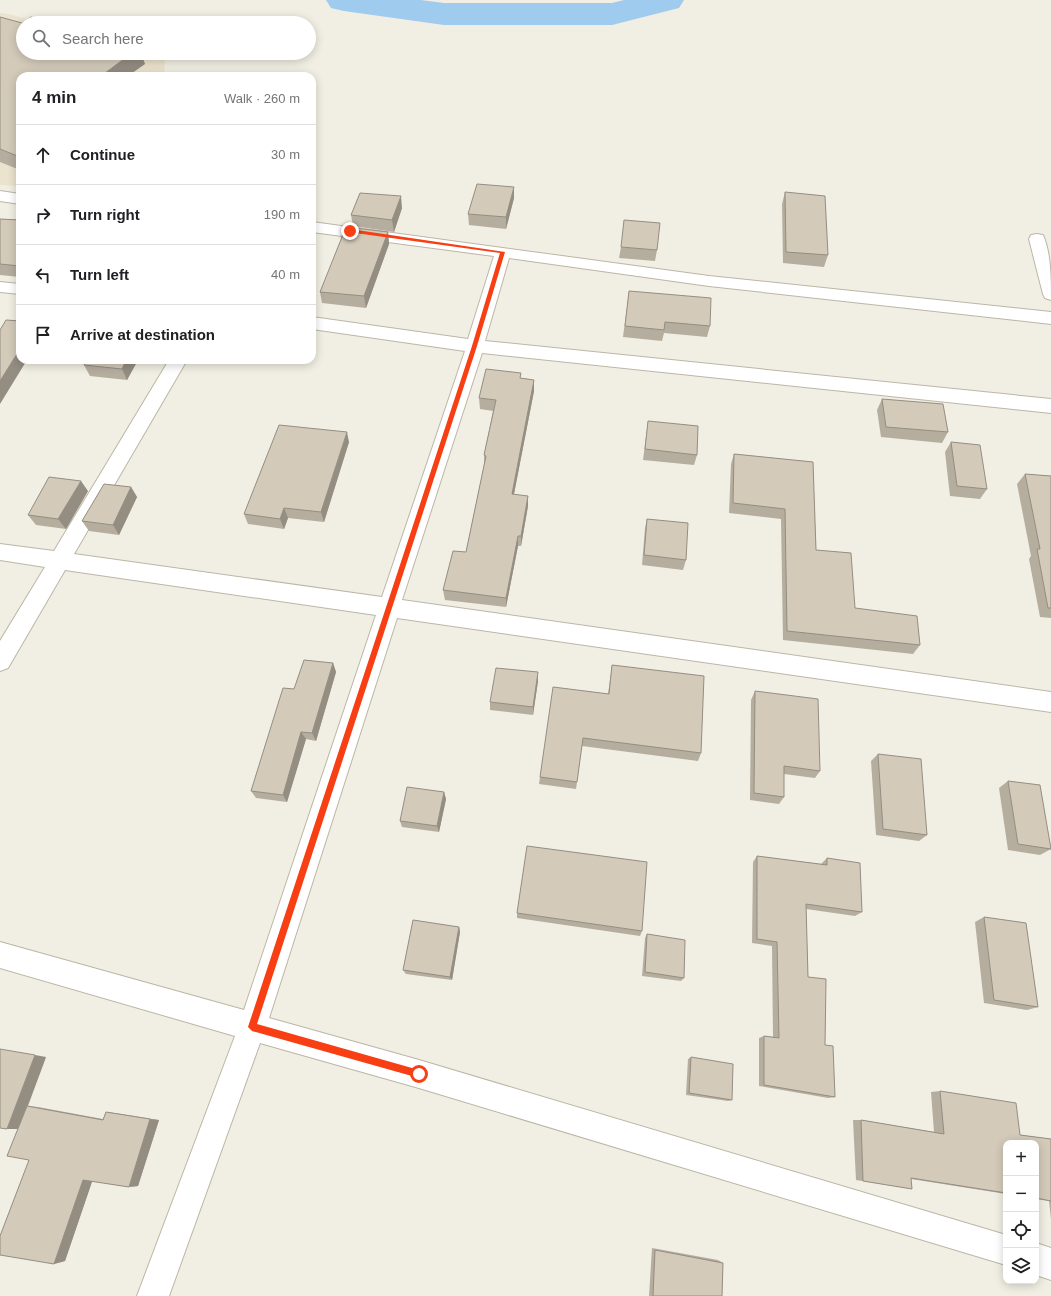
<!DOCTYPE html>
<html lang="en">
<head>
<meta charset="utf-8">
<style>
  body { margin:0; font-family:Helvetica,sans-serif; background:#f2f2f2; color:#202124 }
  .controls { position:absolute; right:12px; bottom:12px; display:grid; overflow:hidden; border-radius:8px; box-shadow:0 2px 10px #0003 }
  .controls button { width:36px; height:36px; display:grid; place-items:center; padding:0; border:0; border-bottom:1px solid #e0e0e0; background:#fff; color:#202124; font:20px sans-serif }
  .stop { position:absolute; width:12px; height:12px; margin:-9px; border:3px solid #f83e13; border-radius:50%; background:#fff }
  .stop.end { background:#f83e13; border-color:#fff; box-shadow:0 1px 4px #0008 }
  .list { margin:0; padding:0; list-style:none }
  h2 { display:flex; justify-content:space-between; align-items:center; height:52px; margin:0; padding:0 16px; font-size:17px }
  h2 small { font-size:13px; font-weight:400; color:#757577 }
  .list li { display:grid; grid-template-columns:26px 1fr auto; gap:12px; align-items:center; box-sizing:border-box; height:60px; padding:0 16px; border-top:1px solid #e0e0e0 }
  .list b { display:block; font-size:15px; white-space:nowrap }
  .list em { font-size:13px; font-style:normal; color:#757577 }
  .icon { flex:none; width:22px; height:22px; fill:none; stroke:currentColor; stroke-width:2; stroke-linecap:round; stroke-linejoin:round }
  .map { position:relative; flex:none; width:1051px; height:1296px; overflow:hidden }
  .search { position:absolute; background:#fff; box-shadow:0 2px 10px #0003; left:16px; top:16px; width:300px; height:44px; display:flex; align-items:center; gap:10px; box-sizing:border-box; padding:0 14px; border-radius:22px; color:#757577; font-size:15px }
  .panel { position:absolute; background:#fff; box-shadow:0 2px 10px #0003; left:16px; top:72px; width:300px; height:292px; border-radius:12px }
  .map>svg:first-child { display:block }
</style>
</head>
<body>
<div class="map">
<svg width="1051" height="1296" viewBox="0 0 1051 1296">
  <rect width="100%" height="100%" fill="#f1eee3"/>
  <!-- education -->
  <path fill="#ebe3cd" d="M 0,13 L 9,14 L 41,23 L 23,23 L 23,53 L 146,53 L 165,58 L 164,76 L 20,76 L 20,186 L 0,185 Z"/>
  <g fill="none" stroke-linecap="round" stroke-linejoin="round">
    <!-- river -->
    <path fill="#9fcbef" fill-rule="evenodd" d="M 326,0 L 421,0 L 444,3 L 612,3 L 624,0 L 684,0 L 679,8 L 612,25 L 444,25 L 344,11 L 331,8 Z"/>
    <defs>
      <path id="minor" d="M 0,191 L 20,194 L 20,204 L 0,201 Z
        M 312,222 L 709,276 L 1051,312 L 1051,324 L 709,286 L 509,258 L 485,341 L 1051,399 L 1051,413 L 482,353 L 402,600 L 1051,692 L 1051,712 L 397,618 L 269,1018 L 419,1060 L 1006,1235 L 1006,1265 L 419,1088 L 260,1043 L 169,1296 L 137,1296 L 235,1036 L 0,968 L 0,942 L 244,1010 L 376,615 L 65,570 L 8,668 L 0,671 L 0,641 L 45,567 L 0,560 L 0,544 L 54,551 L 169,360 L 187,360 L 74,554 L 382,597 L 465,351 L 312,329 L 312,317 L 468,339 L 494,256 L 312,232 Z
        M 1037,234 L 1043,235 C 1051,253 1051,279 1051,300 L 1045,298 L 1043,294 L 1029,239 L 1031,235 Z
        M 0,282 L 20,284 L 20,294 L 0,292 Z
        M 1036,1243 L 1051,1248 L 1051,1280 L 1036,1275 Z"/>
    </defs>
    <!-- minor casing -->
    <use href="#minor" stroke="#bdb6a6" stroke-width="2"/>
    <!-- minor -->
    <use href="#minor" fill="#fff" fill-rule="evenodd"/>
  </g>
  <!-- wall -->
  <path fill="#b5ae9f" d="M 0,17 L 145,64 L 20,76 L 20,170 L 0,162 Z
    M 785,192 L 828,255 L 824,267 L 783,263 L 782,204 Z
    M 514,198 L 506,229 L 469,225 L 468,214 Z
    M 402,208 L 394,232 L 353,226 L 351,215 Z
    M 0,219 L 20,220 L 20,277 L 0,275 Z
    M 388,232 L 389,244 L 366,308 L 322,303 L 320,292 Z
    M 621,247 L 657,250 L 655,261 L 619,258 Z
    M 629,291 L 710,326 L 707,337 L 664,333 L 662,341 L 623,337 Z
    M 138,360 L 127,380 L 90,376 L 84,365 Z
    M 521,378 L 534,380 L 534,391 L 514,494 L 528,506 L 521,546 L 518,546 L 506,607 L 445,600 L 443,590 L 466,552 L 484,465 L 484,455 L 493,411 L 480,409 L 479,398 Z
    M 882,399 L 948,432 L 942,443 L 881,437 L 877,410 Z
    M 648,421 L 697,455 L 694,465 L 643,460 Z
    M 349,442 L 324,522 L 288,518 L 284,529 L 248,524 L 244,514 Z
    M 951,442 L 987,489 L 980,499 L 950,496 L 945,452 Z
    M 734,454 L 813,462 L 816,550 L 855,608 L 920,645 L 913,654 L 783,640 L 781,519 L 729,513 L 731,464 Z
    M 1025,474 L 1051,476 L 1051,618 L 1040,617 L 1029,559 L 1031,556 L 1017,484 Z
    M 131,487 L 137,497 L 119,535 L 89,531 L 82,521 Z
    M 88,491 L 66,529 L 36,525 L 28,515 Z
    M 647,519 L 686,560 L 683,570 L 642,565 L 645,528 Z
    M 333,663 L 336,672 L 316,741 L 306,739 L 287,802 L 256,798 L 251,791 L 294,689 Z
    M 612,665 L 701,753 L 698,761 L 582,746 L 576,789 L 539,784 L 540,777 L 608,694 Z
    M 538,681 L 533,715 L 490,710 L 490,702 Z
    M 755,691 L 820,771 L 815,778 L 784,774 L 784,797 L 779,804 L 750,800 L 751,700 Z
    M 878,754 L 927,835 L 919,841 L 876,835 L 871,761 Z
    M 1008,781 L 1051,849 L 1040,855 L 1008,850 L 999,788 Z
    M 444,792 L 446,799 L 439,832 L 402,827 L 400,821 Z
    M 757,856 L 821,864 L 827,858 L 862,912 L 855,916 L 806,909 L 808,977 L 825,1045 L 835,1097 L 828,1098 L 759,1086 L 759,1038 L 764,1036 L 773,1037 L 772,946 L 752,943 L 753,862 Z
    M 517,913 L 642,931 L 640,936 L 517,918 Z
    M 984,917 L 1038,1007 L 1027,1010 L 984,1003 L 975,922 Z
    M 459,927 L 460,932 L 452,980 L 406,974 L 403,970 Z
    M 647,934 L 684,978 L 681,981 L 642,976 L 645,938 Z
    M 46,1057 L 28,1106 L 38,1107 L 103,1119 L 106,1112 L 115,1113 L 159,1120 L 138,1186 L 129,1187 L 92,1181 L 65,1261 L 54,1264 L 29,1160 L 18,1129 L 7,1129 Z
    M 691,1057 L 732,1100 L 728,1101 L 686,1095 L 688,1059 Z
    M 940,1091 L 1020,1135 L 1051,1139 L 1051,1219 L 1049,1201 L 1036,1199 L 1036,1143 L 1006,1143 L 1006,1194 L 911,1179 L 912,1189 L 856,1180 L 853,1120 L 861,1120 L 934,1132 L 931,1092 Z
    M 652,1248 L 718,1260 L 723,1263 L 722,1296 L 649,1296 Z"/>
  <!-- shaded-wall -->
  <path fill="#948d82" d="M 132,53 L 141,53 L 145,64 L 128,76 L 101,76 Z
    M 514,187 L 514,198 L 506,229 L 506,217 Z
    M 401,196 L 402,208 L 394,232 L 392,220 Z
    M 388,232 L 389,244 L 366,308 L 364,296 Z
    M 20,349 L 20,360 L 27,360 L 0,404 L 0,381 Z
    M 126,360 L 138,360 L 127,380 L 122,369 Z
    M 534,380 L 534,391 L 512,504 L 512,494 Z
    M 347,432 L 349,442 L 324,522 L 321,512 Z
    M 81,481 L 88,491 L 66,529 L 58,519 Z
    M 131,487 L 137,497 L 119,535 L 113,525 Z
    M 528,496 L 528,506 L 521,546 L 521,536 Z
    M 284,508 L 288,518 L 284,529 L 280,519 Z
    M 518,536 L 518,546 L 506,607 L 506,598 Z
    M 333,663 L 336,672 L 316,741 L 312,733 Z
    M 538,672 L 538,681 L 533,715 L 533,707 Z
    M 301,732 L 306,739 L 287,802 L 283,795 Z
    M 444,792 L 446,799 L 439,832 L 437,826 Z
    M 459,927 L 460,932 L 452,980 L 450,977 Z
    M 35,1055 L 46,1057 L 19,1129 L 7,1129 Z
    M 150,1119 L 159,1120 L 138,1186 L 129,1187 Z
    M 93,1179 L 65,1261 L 54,1264 L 83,1180 Z"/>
  <!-- building -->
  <path fill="#d3cab9" stroke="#948d82" d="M 0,17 L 22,23 L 31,17 L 52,23 L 23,23 L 23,53 L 132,53 L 101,76 L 20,76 L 20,157 L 0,149 Z
    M 477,184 L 514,187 L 506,217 L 468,214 Z
    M 785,192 L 825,196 L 828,255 L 786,252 Z
    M 360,193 L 401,196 L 392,220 L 351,215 Z
    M 0,219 L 20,220 L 20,266 L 0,264 Z
    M 624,220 L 660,223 L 657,250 L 621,247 Z
    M 346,227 L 388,232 L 364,296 L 320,292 Z
    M 629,291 L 711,298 L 710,326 L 665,322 L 664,330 L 625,326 Z
    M 6,320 L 20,321 L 20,349 L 0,381 L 0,330 Z
    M 87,360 L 126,360 L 122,369 L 84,365 Z
    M 486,369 L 521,373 L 520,378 L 534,380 L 512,494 L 528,496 L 521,536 L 518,536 L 506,598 L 443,590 L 453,551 L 466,552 L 486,456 L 484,455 L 496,400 L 479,398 Z
    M 882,399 L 943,404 L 948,432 L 886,427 Z
    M 648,421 L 698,426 L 697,455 L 645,449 Z
    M 279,425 L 347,432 L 321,512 L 284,508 L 280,519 L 244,514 Z
    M 951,442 L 980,445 L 987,489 L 957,486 Z
    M 734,454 L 813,462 L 816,550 L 851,553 L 855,608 L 917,616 L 920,645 L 787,631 L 785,509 L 733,503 Z
    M 1025,474 L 1051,476 L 1051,608 L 1048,608 L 1037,549 L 1040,549 Z
    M 49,477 L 81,481 L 58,519 L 28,515 Z
    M 104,484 L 131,487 L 113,525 L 82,521 Z
    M 647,519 L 688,523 L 686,560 L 644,555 Z
    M 304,660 L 333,663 L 312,733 L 301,732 L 283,795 L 251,791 L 283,688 L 294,689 Z
    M 612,665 L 704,676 L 701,753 L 583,738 L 577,782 L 540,777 L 553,687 L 609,694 Z
    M 496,668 L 538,672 L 533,707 L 490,702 Z
    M 755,691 L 818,699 L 820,771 L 784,766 L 784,797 L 754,793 Z
    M 878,754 L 921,759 L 927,835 L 883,829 Z
    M 1008,781 L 1040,785 L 1051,849 L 1018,844 Z
    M 407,787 L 444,792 L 437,826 L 400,821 Z
    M 527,846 L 647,862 L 642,931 L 517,913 Z
    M 757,856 L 827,865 L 827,858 L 860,863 L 862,912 L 806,904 L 808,977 L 826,979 L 825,1045 L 833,1046 L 835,1097 L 764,1085 L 764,1036 L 779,1038 L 777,942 L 757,939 Z
    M 984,917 L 1026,923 L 1038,1007 L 994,1000 Z
    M 413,920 L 459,927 L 450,977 L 403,970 Z
    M 647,934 L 685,940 L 684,978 L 645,972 Z
    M 0,1049 L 35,1055 L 7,1129 L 0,1128 Z
    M 691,1057 L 733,1064 L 732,1100 L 689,1093 Z
    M 940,1091 L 1016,1103 L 1020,1135 L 1051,1139 L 1051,1201 L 1036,1198 L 1036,1143 L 1006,1143 L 1006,1193 L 911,1178 L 912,1189 L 863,1181 L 861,1120 L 944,1134 Z
    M 27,1106 L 103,1120 L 106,1112 L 150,1119 L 129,1187 L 83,1180 L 54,1264 L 0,1255 L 0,1236 L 29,1160 L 7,1156 Z
    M 655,1250 L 723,1263 L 722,1296 L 653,1296 Z"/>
  <!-- route -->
  <path fill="#f83e13" d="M 350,229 L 505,252 L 477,346 L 257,1024 L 419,1070 L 423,1074 L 419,1078 L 252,1031 L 248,1027 L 472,346 L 500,253 L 348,232 Z"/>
</svg>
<div class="controls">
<button>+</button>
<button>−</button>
<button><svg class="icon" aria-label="locate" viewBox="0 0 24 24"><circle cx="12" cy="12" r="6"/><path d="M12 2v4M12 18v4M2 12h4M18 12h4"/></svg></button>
<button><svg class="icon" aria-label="layers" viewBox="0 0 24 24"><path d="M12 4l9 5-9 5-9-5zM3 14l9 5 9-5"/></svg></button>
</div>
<div class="stop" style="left:419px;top:1074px"></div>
<div class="stop end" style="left:350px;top:231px"></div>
<div class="search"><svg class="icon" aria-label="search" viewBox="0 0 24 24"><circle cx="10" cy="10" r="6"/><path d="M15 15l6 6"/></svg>Search here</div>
<section class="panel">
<h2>4 min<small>Walk · 260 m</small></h2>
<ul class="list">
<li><svg class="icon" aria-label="ahead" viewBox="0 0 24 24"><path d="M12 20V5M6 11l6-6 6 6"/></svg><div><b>Continue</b></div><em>30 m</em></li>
<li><svg class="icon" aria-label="right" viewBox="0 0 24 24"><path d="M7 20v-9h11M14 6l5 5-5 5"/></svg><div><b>Turn right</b></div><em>190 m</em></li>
<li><svg class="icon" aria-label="left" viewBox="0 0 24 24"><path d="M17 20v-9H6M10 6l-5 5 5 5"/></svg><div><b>Turn left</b></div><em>40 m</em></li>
<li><svg class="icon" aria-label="arrive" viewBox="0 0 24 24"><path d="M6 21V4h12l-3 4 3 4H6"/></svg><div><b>Arrive at destination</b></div></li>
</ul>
</section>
</div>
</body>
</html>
